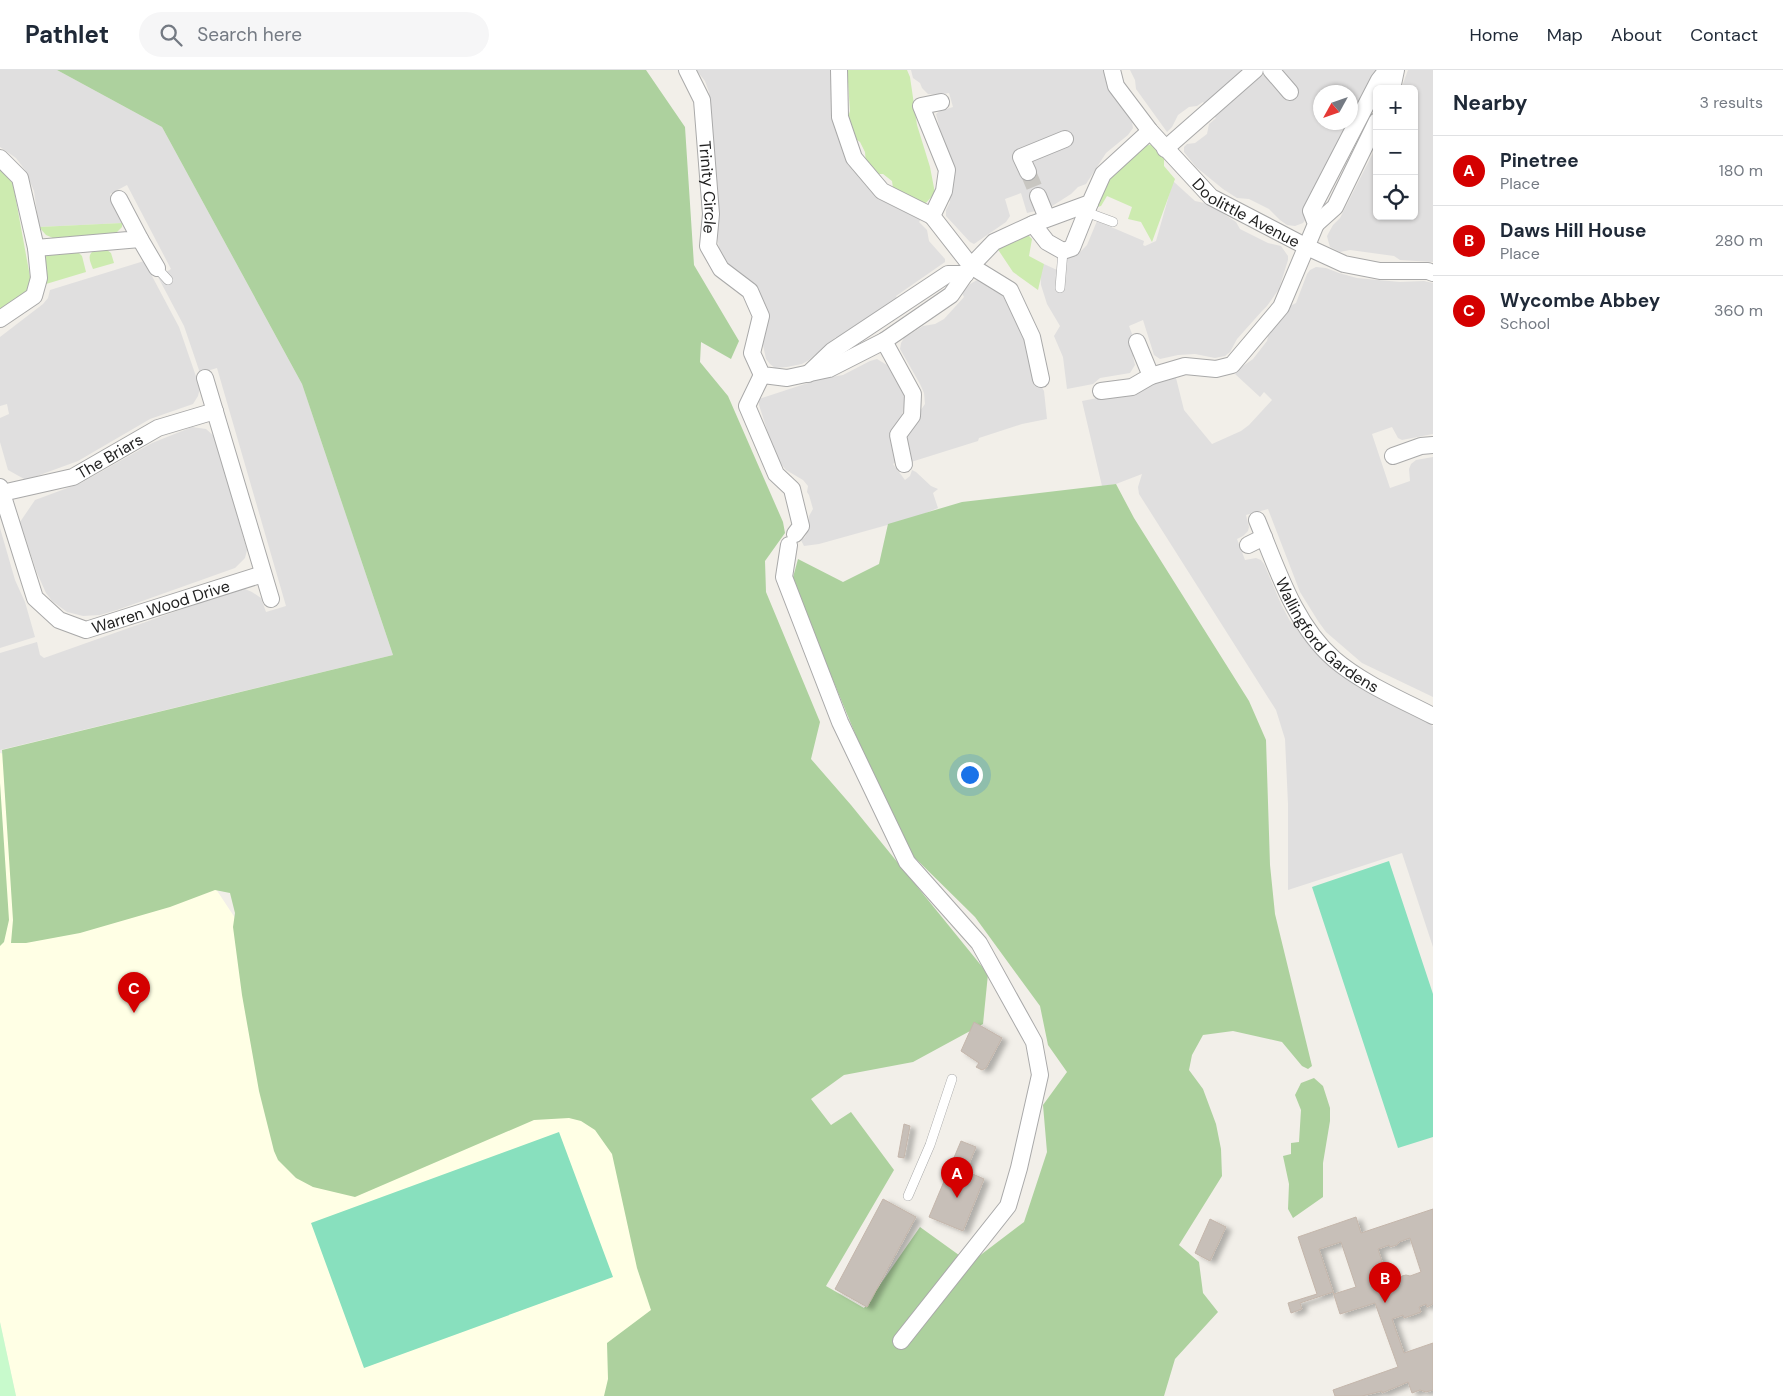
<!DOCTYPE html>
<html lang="en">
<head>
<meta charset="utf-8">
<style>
  body { margin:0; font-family:"DM Sans",sans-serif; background:#f6f6f7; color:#1f2937 }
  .controls { position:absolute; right:15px; top:15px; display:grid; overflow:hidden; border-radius:8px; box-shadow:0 1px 4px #0004 }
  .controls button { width:45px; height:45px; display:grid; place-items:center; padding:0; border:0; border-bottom:1px solid #e0e1e3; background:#fff; color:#1f2937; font:25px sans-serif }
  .compass { position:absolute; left:1313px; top:15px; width:45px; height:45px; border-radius:50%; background:#fff; box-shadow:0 1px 4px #0004; rotate:230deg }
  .you { position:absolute; left:969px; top:704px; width:18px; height:18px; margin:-12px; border:4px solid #fff; border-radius:50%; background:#1a73e8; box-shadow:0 0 0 8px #1a73e833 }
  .badge { display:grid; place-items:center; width:32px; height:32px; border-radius:50%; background:#d40000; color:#fff; font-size:16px; font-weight:700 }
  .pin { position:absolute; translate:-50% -41px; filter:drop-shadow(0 1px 2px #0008) }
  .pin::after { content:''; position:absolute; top:26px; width:18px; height:15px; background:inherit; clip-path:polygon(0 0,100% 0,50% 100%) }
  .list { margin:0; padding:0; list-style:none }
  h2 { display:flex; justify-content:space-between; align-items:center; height:65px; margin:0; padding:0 20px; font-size:21px }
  h2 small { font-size:16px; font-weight:400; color:#747a83 }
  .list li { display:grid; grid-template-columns:32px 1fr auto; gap:15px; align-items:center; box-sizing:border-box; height:70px; padding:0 20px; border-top:1px solid #e0e1e3 }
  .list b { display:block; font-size:19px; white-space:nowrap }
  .list p { margin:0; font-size:16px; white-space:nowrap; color:#747a83 }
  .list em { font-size:16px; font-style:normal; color:#747a83 }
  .icon { flex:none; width:28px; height:28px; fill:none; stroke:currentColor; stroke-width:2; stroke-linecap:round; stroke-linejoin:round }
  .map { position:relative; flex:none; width:1433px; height:1326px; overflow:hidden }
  header { display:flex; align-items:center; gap:30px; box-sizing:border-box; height:70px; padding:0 25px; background:#fff; border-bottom:1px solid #e0e1e3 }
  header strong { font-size:24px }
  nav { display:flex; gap:28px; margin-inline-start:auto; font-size:18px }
  .search { width:350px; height:45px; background:#f6f6f7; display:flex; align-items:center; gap:12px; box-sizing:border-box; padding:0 18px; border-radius:28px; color:#747a83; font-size:19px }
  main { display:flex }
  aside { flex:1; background:#fff }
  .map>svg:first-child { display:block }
</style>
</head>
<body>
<header>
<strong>Pathlet</strong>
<div class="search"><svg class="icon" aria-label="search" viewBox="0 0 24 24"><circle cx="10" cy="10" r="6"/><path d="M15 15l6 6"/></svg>Search here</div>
<nav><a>Home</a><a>Map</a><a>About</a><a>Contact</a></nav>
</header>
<main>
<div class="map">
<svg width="1433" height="1326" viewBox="0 0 1433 1326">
  <defs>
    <filter id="shadow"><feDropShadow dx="5.5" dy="3" stdDeviation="2.5" flood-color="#0004"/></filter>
  </defs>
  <rect width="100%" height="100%" fill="#f2efe9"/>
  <!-- residential -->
  <path fill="#e0dfdf" d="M 0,0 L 57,0 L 162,57 L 302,314 L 393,585 L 0,680 L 0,583 L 37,572 L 40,585 L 44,588 L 236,520 L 245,519 L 252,522 L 261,528 L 266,542 L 286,536 L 217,298 L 200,303 L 184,256 L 158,207 L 171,199 L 127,115 L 110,124 L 122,153 L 39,157 L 34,121 L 25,100 L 16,88 L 0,77 Z
    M 696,0 L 834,0 L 850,90 L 922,148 L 919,152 L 927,160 L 929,171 L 945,189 L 945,192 L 896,226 L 897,228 L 836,268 L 836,267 L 809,290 L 802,294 L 787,297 L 775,298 L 770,294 L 766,289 L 763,275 L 760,275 L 767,246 L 763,229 L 756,218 L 727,195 L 720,184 L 717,166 L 719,132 L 709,22 L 705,11 Z
    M 911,0 L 1103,0 L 1112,22 L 1132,52 L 1133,58 L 1128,65 L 1106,83 L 1086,114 L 1078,117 L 1071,124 L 1049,138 L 1027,143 L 1021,123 L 1005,129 L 1010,146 L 1006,152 L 974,174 L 970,172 L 946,146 L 946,140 L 950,132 L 949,129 L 953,116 L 953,102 L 949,94 L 936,44 L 940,41 L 953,37 L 949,23 L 939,25 L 928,24 L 922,18 L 920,13 L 913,8 Z
    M 1130,0 L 1246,0 L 1206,35 L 1203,32 L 1197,36 L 1189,37 L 1178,45 L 1172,57 L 1167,62 L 1136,19 L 1135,10 Z
    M 1281,0 L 1378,0 L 1351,48 L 1350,22 L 1320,22 L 1320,52 L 1348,53 L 1306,149 L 1303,153 L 1295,156 L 1287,155 L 1280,150 L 1269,139 L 1249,129 L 1237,128 L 1223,119 L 1196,97 L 1184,82 L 1184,77 L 1187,74 L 1195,73 L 1207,64 L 1209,54 L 1216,48 L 1213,45 L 1259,5 L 1266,5 L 1288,31 L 1290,30 L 1299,22 Z
    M 1408,0 L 1433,0 L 1433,192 L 1400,190 L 1394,186 L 1350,180 L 1340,182 L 1330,177 L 1328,170 L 1327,166 L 1333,155 L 1340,148 L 1377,75 L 1377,146 L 1414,146 L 1414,19 L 1401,19 Z
    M 1173,111 L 1195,131 L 1209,134 L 1236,152 L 1240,159 L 1268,173 L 1281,176 L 1288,186 L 1288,190 L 1279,219 L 1267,236 L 1262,241 L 1237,269 L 1230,282 L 1225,286 L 1215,288 L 1195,284 L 1178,285 L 1160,289 L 1154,285 L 1143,250 L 1129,256 L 1137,277 L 1134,281 L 1133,287 L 1135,295 L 1130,303 L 1100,308 L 1093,314 L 1067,319 L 1063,287 L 1054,266 L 1060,256 L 1047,234 L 1041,215 L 1040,201 L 1044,194 L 1057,200 L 1061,185 L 1073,187 L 1080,182 L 1087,175 L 1097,151 L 1144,171 L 1143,175 L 1145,176 L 1156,171 Z
    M 144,191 L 179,257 L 200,318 L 198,326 L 193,334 L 150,349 L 78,391 L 26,410 L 8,400 L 0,372 L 0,348 L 9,344 L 7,334 L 0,336 L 0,267 L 43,234 L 48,228 L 50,220 Z
    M 1316,197 L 1326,198 L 1339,203 L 1357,208 L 1400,212 L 1424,211 L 1433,213 L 1433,364 L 1402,370 L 1398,368 L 1392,357 L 1372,364 L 1390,418 L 1410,411 L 1409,399 L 1411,394 L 1416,390 L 1433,387 L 1433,627 L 1362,593 L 1326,562 L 1318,551 L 1300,522 L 1268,439 L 1246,445 L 1249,457 L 1248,461 L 1243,466 L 1237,469 L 1245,490 L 1256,488 L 1261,490 L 1264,494 L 1281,534 L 1290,551 L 1317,584 L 1330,596 L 1354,614 L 1430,652 L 1433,657 L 1433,877 L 1402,783 L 1288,820 L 1288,734 L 1285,669 L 1276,640 L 1139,424 L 1138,417 L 1142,404 L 1116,414 L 1102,416 L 1082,331 L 1144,319 L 1175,304 L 1184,340 L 1212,374 L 1241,361 L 1249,355 L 1272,330 L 1264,322 L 1260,327 L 1235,304 L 1240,298 L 1253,289 L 1267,271 L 1269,262 L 1288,237 L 1296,233 L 1307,204 L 1310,200 Z
    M 977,210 L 995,218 L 1016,240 L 1035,306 L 1044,321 L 1047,349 L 1022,354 L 979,368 L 978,371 L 911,392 L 902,367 L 925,334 L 924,323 L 920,314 L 900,279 L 901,273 L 904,268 L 923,256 L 935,254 L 944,249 L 964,227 L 962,223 L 970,214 Z
    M 877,289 L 887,295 L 903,323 L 907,326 L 901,349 L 896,392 L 893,394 L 905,410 L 910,406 L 912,400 L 916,402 L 931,416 L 938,419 L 933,423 L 938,438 L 916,447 L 819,474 L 804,476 L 801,470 L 805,467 L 809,458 L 809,446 L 813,439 L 809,425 L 807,422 L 808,416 L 803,410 L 786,400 L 776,388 L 759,335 L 759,329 L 820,309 L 843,305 L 870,291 Z
    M 192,357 L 206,359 L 214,366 L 247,480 L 245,488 L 235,498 L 117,540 L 100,545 L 83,546 L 67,542 L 52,531 L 46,523 L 37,503 L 20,452 L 35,430 L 81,413 L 152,373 Z
    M 0,458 L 15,510 L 25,532 L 35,567 L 0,578 Z"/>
  <!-- education -->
  <path fill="#ffffe5" d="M 0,683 L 149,718 L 251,872 L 598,1013 L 679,1243 L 658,1326 L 16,1326 L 0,1252 Z"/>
  <!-- grass -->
  <path fill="#cdebb0" d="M 843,0 L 907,0 L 910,7 L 917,55 L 930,97 L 935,123 L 925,134 L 893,118 L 892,111 L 883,104 L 876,104 L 866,95 L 865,82 L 860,72 L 850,65 L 846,53 L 850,41 L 848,12 L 843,5 Z
    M 1153,74 L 1164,89 L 1164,96 L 1175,109 L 1152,172 L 1141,152 L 1128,149 L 1132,137 L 1107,126 L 1101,136 L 1097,137 L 1106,112 L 1116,104 L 1140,77 Z
    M 0,97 L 4,100 L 13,114 L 31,212 L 29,221 L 0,240 Z
    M 122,153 L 122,157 L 116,163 L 53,168 L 46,165 L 39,157 Z
    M 1022,165 L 1029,166 L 1032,169 L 1029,186 L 1044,194 L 1038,220 L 1013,202 L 997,178 Z
    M 107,180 L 111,183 L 114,193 L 93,199 C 91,193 87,187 92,182 Z
    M 78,182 L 82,186 L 86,202 L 46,214 L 44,189 L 46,185 Z"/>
  <!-- forest -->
  <path fill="#add19e" d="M 57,0 L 646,0 L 685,57 L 694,195 L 739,271 L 731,289 L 701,272 L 700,292 L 728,326 L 783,452 L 785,463 L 765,491 L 766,522 L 820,652 L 811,689 L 851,735 L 988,904 L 983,954 L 913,992 L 844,1005 L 811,1029 L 831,1055 L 851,1042 L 894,1100 L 826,1216 L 864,1238 L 920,1157 L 970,1193 L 1024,1152 L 1047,1082 L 1043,1035 L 1067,1002 L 1048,975 L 1040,936 L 975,847 L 909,782 L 866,690 L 792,511 L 798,489 L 843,512 L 879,494 L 888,454 L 962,432 L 1116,414 L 1134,448 L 1249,631 L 1266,670 L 1270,795 L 1275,844 L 1312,996 L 1308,999 L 1302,996 L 1282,972 L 1233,961 L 1203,965 L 1192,985 L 1189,1000 L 1203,1019 L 1216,1054 L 1221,1079 L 1222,1106 L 1179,1175 L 1199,1192 L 1203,1223 L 1218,1242 L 1175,1289 L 1164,1326 L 604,1326 L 608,1309 L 607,1273 L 651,1240 L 637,1198 L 612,1084 L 595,1060 L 581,1051 L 569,1048 L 534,1050 L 355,1127 L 313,1117 L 296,1108 L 278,1090 L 274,1081 L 259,1021 L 242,925 L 233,857 L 235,843 L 230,823 L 215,820 L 170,837 L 80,863 L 26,873 L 11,873 L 13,850 L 2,680 L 393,585 L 302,314 L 162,57 Z
    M 0,713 L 9,850 L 4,872 L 0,876 Z
    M 1314,1008 L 1323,1016 L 1330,1038 L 1330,1051 L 1323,1093 L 1323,1127 L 1293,1148 L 1288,1139 L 1289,1114 L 1283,1086 L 1291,1084 L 1291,1073 L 1299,1072 L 1301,1040 L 1295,1025 L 1301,1013 Z"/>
  <!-- park -->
  <path fill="#c8facc" d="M 0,1252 L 16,1326 L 0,1326 Z"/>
  <!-- pitch -->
  <path fill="#88e0be" d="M 1389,791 L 1433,924 L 1433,1067 L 1398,1078 L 1312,817 Z
    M 559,1062 L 613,1207 L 364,1298 L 311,1153 Z"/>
  <!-- building -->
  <path fill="#c7bfb8" stroke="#c4b6ab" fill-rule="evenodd" filter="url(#shadow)" d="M 974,952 L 1002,968 L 986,998 L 982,1000 L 976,997 L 979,993 L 961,981 Z
    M 904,1054 L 910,1056 L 904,1088 L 898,1087 Z
    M 961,1071 L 976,1077 L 966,1101 L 984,1109 L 963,1161 L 929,1147 Z
    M 883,1129 L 916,1147 L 867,1237 L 835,1219 Z
    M 1433,1139 L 1433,1234 L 1427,1237 L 1426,1234 L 1419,1237 L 1421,1242 L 1404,1248 L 1403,1245 L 1392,1249 L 1404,1283 L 1433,1273 L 1433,1320 L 1426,1322 L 1420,1320 L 1412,1323 L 1408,1312 L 1382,1323 L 1382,1321 L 1362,1326 L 1335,1326 L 1333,1320 L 1398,1297 L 1375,1233 L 1340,1244 L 1333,1222 L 1300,1233 L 1302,1239 L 1291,1243 L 1288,1233 L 1317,1224 L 1298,1167 L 1356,1147 L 1361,1163 ZM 1410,1168 L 1421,1202 L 1410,1206 L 1406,1205 L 1402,1206 L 1400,1209 L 1389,1212 L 1378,1179 L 1389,1175 L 1390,1177 L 1397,1175 L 1399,1172 ZM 1341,1172 L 1356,1217 L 1334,1224 L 1319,1179 Z
    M 1210,1149 L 1226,1157 L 1210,1191 L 1195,1183 Z"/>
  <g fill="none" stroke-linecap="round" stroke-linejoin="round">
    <!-- street-tunnel -->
    <path stroke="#c8c6c1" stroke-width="16" stroke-dasharray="16 8" stroke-linecap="butt" d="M 1028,102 L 1038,126"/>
    <defs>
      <path id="lane" d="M 1086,142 L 1113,152
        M 157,198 L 168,210
        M 1060,218 L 1063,181
        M 908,1126 L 930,1075 L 952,1009"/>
      <g id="street">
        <path id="s1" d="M 687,0 L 702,30 L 711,144 L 708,176 L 721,199 L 750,221 L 761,246 L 752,283 L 762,305 L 787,308 L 829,299 L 884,271 L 951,225 L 971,196 L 1010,220 L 1032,267 L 1041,309"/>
        <path d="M 839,0 L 840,47 L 854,88 L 882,121 L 932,146"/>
        <path id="s2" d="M 1112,0 L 1116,16 L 1150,61 L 1211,127 L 1307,177 L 1344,194 L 1380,201 L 1428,201 L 1433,203"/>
        <path d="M 1271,0 L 1290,22"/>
        <path d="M 1392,19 L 1396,0"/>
        <path d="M 941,32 L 921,36 L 947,100 L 944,121 L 932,146 L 971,196 L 994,172 L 1033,154 L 1090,133 L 1103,104 L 1150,61"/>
        <path d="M 1165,79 L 1255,0"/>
        <path d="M 0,88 L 20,108 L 36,178 L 140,169 L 119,129"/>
        <path d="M 1028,102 L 1021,87 L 1065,69"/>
        <path d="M 1038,126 L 1047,148"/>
        <path d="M 1033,154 L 1047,172 L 1063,181 L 1072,178 L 1090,133"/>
        <path d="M 1316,154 L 1335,137 L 1377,51"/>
        <path d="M 140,169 L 157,198"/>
        <path d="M 0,249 L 34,226 L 39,208 L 36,178"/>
        <path d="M 884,271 L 913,324 L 912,346 L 898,365 L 904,394"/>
        <path d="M 1137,272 L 1151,306"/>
        <path d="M 808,304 L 832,281 L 948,204 L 966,204"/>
        <path d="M 762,305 L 747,336 L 776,404 L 792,419 L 801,456 L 795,464"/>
        <path d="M 205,308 L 271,529"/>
        <path d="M 1101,321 L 1132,317 L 1151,306 L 1185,296 L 1216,299 L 1232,295 L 1281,237 L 1316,154 L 1311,141 L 1379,10 L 1387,0"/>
        <path d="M 1393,386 L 1421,376 L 1433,375"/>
        <path id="s3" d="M 0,417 L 35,528 L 59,550 L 86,560 L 263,504"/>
        <path id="s4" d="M 2,423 L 73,407 L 158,358 L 215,341"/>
        <path id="s5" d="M 1257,450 C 1277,498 1294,554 1334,589 C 1362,613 1400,629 1433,646"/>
        <path d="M 789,475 L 784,507 L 840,652 L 907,792 L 979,873 L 1034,972 L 1040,1005 L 1019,1098 L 1008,1136 L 901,1271"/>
        <path d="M 1248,475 L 1264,467"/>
      </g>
    </defs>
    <!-- lane casing -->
    <use href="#lane" stroke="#a9a9a9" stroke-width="10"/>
    <!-- street casing -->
    <use href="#street" stroke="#a9a9a9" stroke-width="18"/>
    <!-- lane -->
    <use href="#lane" stroke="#fff" stroke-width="9"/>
    <!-- street -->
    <use href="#street" stroke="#fff" stroke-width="16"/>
  </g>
  <g text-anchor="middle" stroke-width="4.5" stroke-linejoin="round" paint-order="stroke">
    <!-- street labels -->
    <g font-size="16" fill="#222" stroke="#fff">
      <text dy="6" stroke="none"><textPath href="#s1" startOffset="121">Trinity Circle</textPath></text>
      <text dy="6" stroke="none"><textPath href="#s2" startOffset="201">Doolittle Avenue</textPath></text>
      <text dy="6" stroke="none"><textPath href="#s4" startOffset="115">The Briars</textPath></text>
      <text dy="6" stroke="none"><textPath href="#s3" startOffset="256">Warren Wood Drive</textPath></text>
      <text dy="6" stroke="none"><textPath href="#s5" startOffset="138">Wallingford Gardens</textPath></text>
    </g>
  </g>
</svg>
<div class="controls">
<button>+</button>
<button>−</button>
<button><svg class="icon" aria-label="locate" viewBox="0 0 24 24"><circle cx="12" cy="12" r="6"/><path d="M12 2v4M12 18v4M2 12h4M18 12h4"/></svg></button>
</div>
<svg class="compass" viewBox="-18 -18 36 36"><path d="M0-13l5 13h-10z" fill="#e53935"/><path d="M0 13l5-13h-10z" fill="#747a83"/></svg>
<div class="you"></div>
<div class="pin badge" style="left:957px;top:1128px">A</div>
<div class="pin badge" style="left:1385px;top:1233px">B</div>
<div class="pin badge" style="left:134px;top:943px">C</div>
</div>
<aside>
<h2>Nearby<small>3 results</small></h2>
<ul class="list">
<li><span class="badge">A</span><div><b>Pinetree</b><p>Place</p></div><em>180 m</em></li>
<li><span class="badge">B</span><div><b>Daws Hill House</b><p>Place</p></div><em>280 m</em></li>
<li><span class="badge">C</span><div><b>Wycombe Abbey</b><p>School</p></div><em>360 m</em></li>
</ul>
</aside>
</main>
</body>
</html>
